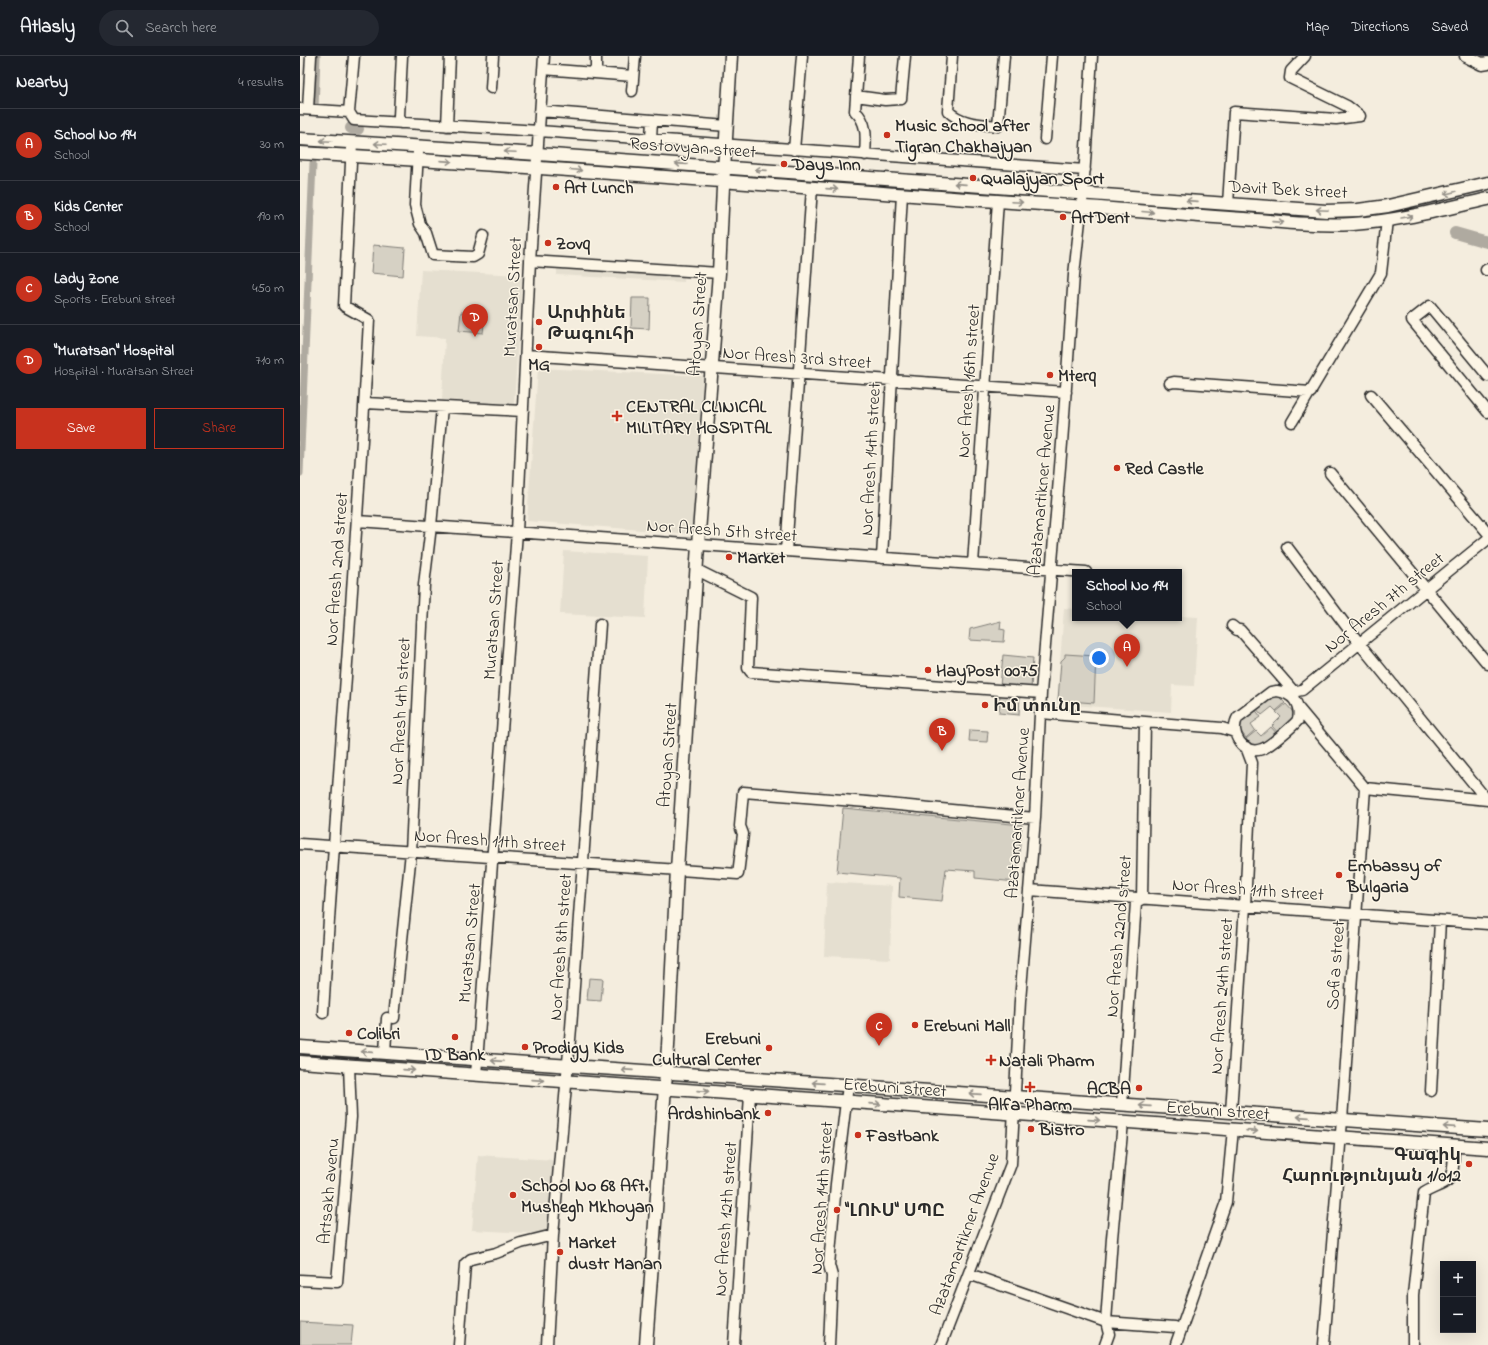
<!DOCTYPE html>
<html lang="en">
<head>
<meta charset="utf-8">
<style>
  body { margin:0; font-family:"Indie Flower","Noto Sans Armenian",sans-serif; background:#242831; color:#f1f3f6 }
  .controls { position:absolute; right:12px; bottom:12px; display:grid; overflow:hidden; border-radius:0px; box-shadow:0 4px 16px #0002 }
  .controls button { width:36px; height:36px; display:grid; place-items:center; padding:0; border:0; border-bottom:1px solid #363941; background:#171b24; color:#f1f3f6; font:20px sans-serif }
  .you { position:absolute; left:799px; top:602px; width:14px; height:14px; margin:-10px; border:3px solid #fff; border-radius:50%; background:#1a73e8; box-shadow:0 0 0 6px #1a73e833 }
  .badge { display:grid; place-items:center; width:26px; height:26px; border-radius:50%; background:#c8321e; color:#fff; font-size:13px; font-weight:700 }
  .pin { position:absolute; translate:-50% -33px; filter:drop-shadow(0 1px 2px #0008) }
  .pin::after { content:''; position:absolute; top:21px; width:14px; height:12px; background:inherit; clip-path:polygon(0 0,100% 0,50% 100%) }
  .popup { position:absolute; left:772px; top:513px; width:110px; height:52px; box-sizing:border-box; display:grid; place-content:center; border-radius:0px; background:#171b24; filter:drop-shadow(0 1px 3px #0005); font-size:13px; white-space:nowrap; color:#9ea1a6 }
  .popup b { font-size:15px; color:#f1f3f6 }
  .popup::after { content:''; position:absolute; left:50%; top:100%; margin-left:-8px; border:8px solid transparent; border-top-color:#171b24 }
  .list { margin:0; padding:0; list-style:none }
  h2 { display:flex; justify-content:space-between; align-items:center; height:52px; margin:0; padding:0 16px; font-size:17px }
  h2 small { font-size:13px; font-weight:400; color:#9ea1a6 }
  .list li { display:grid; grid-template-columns:26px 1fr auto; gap:12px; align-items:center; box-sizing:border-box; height:72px; padding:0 16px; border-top:1px solid #363941 }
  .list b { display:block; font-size:15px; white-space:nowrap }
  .list p { margin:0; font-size:13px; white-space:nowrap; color:#9ea1a6 }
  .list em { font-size:13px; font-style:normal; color:#9ea1a6 }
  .actions { display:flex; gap:8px; padding:12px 16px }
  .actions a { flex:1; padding:9px 0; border:1px solid #c8321e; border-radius:0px; text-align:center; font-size:14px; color:#c8321e }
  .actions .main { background:#c8321e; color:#fff }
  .icon { flex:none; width:22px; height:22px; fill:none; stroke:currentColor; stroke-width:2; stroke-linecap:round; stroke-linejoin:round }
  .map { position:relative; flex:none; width:1188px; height:1289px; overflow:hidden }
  header { display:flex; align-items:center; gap:24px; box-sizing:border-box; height:56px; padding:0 20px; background:#171b24; border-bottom:1px solid #363941 }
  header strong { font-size:19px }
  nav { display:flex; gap:22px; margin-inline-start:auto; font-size:14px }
  .search { width:280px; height:36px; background:#242831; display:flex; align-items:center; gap:10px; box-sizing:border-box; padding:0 14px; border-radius:22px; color:#9ea1a6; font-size:15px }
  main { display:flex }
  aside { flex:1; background:#171b24 }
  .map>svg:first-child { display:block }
</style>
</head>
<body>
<header>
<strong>Atlasly</strong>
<div class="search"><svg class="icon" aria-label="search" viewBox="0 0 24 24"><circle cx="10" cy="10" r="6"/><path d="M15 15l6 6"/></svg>Search here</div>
<nav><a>Map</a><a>Directions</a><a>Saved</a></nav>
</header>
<main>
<aside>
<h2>Nearby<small>4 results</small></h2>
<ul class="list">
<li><span class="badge">A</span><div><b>School No 194</b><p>School</p></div><em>30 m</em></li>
<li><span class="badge">B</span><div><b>Kids Center</b><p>School</p></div><em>190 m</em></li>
<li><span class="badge">C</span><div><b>Lady Zone</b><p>Sports · Erebuni street</p></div><em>450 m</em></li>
<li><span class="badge">D</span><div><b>&quot;Muratsan&quot; Hospital</b><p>Hospital · Muratsan Street</p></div><em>710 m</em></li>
</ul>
<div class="actions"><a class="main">Save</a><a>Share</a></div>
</aside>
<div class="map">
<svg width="1188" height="1289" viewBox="0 0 1188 1289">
  <rect width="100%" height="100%" fill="#f4edde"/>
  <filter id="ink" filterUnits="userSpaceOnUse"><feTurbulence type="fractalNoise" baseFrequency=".025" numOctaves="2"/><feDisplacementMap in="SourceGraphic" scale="8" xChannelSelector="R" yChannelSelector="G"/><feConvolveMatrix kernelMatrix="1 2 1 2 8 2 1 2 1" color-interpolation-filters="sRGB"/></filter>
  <g filter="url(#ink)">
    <!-- built -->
    <path fill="#e5dfd0" d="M 257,211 L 384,219 L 384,226 L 257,219 Z
      M 121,214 L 222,219 L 214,348 L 142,344 L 145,282 L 117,280 Z
      M 238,312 L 403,320 L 392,478 L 227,465 Z
      M 264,495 L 348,500 L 345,562 L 260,558 Z
      M 764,552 L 775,553 L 775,562 L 879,562 L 879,560 L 898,561 L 894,630 L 872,629 L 871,656 L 757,648 Z
      M 527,826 L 592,830 L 590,903 L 524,900 Z
      M 178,1099 L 254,1104 L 248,1178 L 172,1174 Z"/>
    <!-- green -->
    <path fill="#d6d1c4" stroke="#807e78" d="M 73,189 L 105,192 L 103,220 L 71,217 Z
      M 332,242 L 350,242 L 349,273 L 331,272 Z
      M 161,256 L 185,258 L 183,277 L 159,275 Z
      M 701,565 L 700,573 L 705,574 L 704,586 L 669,584 L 670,573 Z
      M 765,598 L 796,600 L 794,647 L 758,644 L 761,605 L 765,601 Z
      M 703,599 L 733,602 L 731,633 L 700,630 Z
      M 700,637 L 720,638 L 719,659 L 699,657 Z
      M 971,639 L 977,639 L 985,647 L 976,655 L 972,651 L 962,659 L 955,651 Z
      M 986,648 L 994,657 L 993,663 L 979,678 L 972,670 L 981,661 L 976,656 Z
      M 954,652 L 961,661 L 951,668 L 955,674 L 946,682 L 939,673 L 939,666 Z
      M 971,671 L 978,679 L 964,689 L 953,690 L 946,683 L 956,675 L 961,680 Z
      M 670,674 L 688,675 L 687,686 L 669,685 Z
      M 543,752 L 722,769 L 716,826 L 675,822 L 675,815 L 646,813 L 642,845 L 599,841 L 600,822 L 537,816 Z
      M 289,922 L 303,923 L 301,945 L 287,944 Z
      M 0,1266 L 53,1269 L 51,1289 L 0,1289 Z"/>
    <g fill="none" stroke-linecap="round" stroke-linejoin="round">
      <!-- canal -->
      <path stroke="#afaaa0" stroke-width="7" d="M 15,52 L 17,0
        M 0,417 L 13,107"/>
      <!-- river -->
      <path stroke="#afaaa0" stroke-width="12" d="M 51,72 L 58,73
        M 1155,177 L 1183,185 L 1188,186"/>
      <defs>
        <path id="minor" d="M 559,0 L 555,55 C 568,67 566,82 565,99
          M 652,0 L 648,55 C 661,68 681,68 698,70 L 704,0
          M 243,13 L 333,20
          M 296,17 L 296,0
          M 191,32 L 193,0
          M 332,35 L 335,0
          M 556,40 L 585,44 L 601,43 L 605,0
          M 0,53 L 49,56 L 54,64 L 239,75 L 785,114
          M 8,53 L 11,0
          M 240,55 L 427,70
          M 49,56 L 54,0
          M 101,67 L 99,60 L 102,0
          M 147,70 L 150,0
          M 351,83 L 352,64
          M 745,83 L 752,0
          M 494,94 L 502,0
          M 118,96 L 115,149 L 120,168 L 126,177 L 133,199 L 173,201 L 178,198 L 183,180
          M 928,148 L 934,56 L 1036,63 L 1060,60 L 1047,50 L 990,22 L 991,15 L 1005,0
          M 230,205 L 419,217
          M 1186,214 L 1188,213
          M 226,299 L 766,336
          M 1188,320 L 1130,250 L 1112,264 L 1188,356
          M 870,327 L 874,326 L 1011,336
          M 1071,339 L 1188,477
          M 65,347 L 223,355
          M 992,366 L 1081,217 L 1087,164
          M 1030,417 L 1188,608
          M 57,465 L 786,516
          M 987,491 L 1059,587 L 1187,744
          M 486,495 L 512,132
          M 582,502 L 602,138
          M 673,508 L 698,145
          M 397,514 L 451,541 L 448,612 L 451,616 L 741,637
          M 932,570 L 937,574 L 940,574 L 995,637
          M 977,635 C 993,637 1001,648 998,664 C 993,670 969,691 962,693 C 944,700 928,677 938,661 L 971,636 Z
          M 987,637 L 1002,634 L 1188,483
          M 999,653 L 1065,732
          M 741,657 L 845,666 L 922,672 L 935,676
          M 1065,732 L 1188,744
          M 0,788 L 438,818 L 443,778 L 440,770 L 443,736 L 567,746 L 735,762
          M 729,834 L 1188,868
          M 23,957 C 37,726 57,495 69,264 L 44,250 L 52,86
          M 94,962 L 111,796 L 124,529 L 131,470 L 142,351
          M 85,997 L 87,962
          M 176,1019 L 217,476 L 230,205 L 244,0
          M 1131,1035 L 1140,865
          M 822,1049 L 836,846 L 842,843 L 845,666
          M 931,1056 L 945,850 L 952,707 L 946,691
          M 669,1218 L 806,1266 L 875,1271
          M 0,1224 L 37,1226 L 51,1061 L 49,1010
          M 876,1288 L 926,1146 L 933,1073
          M 159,1289 L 165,1208 L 171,1203 L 196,1197 L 221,1187 L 253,1179
          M 247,1289 L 253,1179 L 271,972 L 300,568
          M 434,1289 L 450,1039
          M 529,1289 L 532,1220 L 529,1209 L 536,1128 L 548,1029
          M 641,1289 L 711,1108 L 720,945 L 735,762 L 741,637 L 762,387 L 774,219 L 783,137 L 792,0
          M 805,1289 L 809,1278 L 806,1266 L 812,1182 L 823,1066
          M 1024,1289 L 1042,1064 L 1065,732
          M 1113,1289 L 1113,1239 L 1124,1137 C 1132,1132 1137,1131 1144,1127 C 1156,1122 1153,1100 1154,1089"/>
        <path id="major" d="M 1166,0 L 1182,8 L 1188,7
          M 0,83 L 238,98 L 1026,155 L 1058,154 L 1088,150 L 1188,127
          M 0,97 C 248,110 494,132 742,148 C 810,152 877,159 945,163 C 981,166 1017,170 1053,168 C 1099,165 1143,153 1188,143
          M 0,991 L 1188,1074
          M 0,1006 L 1188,1092
          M 346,1289 L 368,990 L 377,814 L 398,489 L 419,217 L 423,131 L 431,0"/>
      </defs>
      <!-- minor casing -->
      <use href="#minor" stroke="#2b2b2b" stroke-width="13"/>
      <!-- major casing -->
      <use href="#major" stroke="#2b2b2b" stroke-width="15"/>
      <!-- minor -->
      <use href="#minor" stroke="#fcf5e5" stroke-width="10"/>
      <!-- major -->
      <use href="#major" stroke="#fcf5e5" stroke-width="12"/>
    </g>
    <!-- one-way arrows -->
    <defs><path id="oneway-shaft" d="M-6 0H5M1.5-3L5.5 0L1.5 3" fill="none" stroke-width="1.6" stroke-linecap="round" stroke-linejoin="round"/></defs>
    <g stroke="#949088">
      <use href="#oneway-shaft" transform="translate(26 85) rotate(-177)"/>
      <use href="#oneway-shaft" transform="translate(80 88) rotate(-177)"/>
      <use href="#oneway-shaft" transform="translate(210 96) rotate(-177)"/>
      <use href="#oneway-shaft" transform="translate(146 105) rotate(4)"/>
      <use href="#oneway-shaft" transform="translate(381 108) rotate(-176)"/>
      <use href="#oneway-shaft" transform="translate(276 114) rotate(5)"/>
      <use href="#oneway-shaft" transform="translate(461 114) rotate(-176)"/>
      <use href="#oneway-shaft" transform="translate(660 128) rotate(-176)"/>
      <use href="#oneway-shaft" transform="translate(532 133) rotate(4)"/>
      <use href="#oneway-shaft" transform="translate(1150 137) rotate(166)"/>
      <use href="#oneway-shaft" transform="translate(892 145) rotate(-176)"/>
      <use href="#oneway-shaft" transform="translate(717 146) rotate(3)"/>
      <use href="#oneway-shaft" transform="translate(1022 154) rotate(-177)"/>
      <use href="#oneway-shaft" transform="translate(848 156) rotate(5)"/>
      <use href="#oneway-shaft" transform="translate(1107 161) rotate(-10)"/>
      <use href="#oneway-shaft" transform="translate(978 166) rotate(4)"/>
      <use href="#oneway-shaft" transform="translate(67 996) rotate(-176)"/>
      <use href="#oneway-shaft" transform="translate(197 1005) rotate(-176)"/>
      <use href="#oneway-shaft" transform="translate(109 1014) rotate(4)"/>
      <use href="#oneway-shaft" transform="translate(327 1014) rotate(-176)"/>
      <use href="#oneway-shaft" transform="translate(238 1024) rotate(4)"/>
      <use href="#oneway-shaft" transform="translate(518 1027) rotate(-176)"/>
      <use href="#oneway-shaft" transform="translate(403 1035) rotate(4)"/>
      <use href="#oneway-shaft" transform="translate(675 1038) rotate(-176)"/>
      <use href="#oneway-shaft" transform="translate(575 1048) rotate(4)"/>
      <use href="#oneway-shaft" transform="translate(845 1050) rotate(-176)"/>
      <use href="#oneway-shaft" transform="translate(1003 1061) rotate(-176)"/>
      <use href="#oneway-shaft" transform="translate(794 1064) rotate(4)"/>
      <use href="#oneway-shaft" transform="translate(1149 1071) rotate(-176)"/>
      <use href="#oneway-shaft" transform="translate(952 1075) rotate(4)"/>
    </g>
  </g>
  <!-- markers -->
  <g fill="#c8321e" stroke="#fcf5e5" stroke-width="1.5">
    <circle cx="587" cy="79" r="4"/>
    <circle cx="484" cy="108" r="4"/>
    <circle cx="673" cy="122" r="4"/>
    <circle cx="256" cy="131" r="4"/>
    <circle cx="763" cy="161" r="4"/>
    <circle cx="248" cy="187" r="4"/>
    <circle cx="239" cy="266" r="4"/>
    <circle cx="239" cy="291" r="4"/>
    <circle cx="750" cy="319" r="4"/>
    <path d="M315 354h4v4h4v4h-4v4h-4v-4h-4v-4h4z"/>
    <circle cx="817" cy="412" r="4"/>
    <circle cx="429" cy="501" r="4"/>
    <circle cx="628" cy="614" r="4"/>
    <circle cx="685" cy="649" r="4"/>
    <circle cx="1039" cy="819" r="4"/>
    <circle cx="615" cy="969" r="4"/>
    <circle cx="49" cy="977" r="4"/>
    <circle cx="155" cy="981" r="4"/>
    <circle cx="225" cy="991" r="4"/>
    <circle cx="469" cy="992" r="4"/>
    <path d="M689 998h4v4h4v4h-4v4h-4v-4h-4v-4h4z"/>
    <path d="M728 1025h4v4h4v4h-4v4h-4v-4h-4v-4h4z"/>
    <circle cx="839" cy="1032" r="4"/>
    <circle cx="468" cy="1057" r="4"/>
    <circle cx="731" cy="1073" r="4"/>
    <circle cx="558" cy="1079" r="4"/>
    <circle cx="1169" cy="1108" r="4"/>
    <circle cx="213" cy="1139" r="4"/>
    <circle cx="537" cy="1154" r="4"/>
    <circle cx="260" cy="1196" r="4"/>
  </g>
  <g text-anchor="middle" stroke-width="3" stroke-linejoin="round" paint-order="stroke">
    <!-- poi labels -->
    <g font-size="18" font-weight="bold" fill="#2b2b2b" stroke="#fcf5e5" text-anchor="start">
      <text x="595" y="75">Music school after<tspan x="595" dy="21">Tigran Chakhajyan</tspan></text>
      <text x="492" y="114">Days Inn</text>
      <text x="681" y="128">Qualajyan Sport</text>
      <text x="264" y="137">Art Lunch</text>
      <text x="771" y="167">ArtDent</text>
      <text x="256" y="193">Zovq</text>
      <text x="247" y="262">Արփինե<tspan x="247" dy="21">Թագուհի</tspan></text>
      <text x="239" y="314" text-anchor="middle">MG</text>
      <text x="758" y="325">Mterq</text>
      <text x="326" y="356">CENTRAL CLINICAL<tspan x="326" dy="21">MILITARY HOSPITAL</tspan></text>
      <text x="825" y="418">Red Castle</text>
      <text x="437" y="507">Market</text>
      <text x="636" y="620">HayPost 0075</text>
      <text x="693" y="655">Իմ տունը</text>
      <text x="1047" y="815">Embassy of<tspan x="1047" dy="21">Bulgaria</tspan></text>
      <text x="623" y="975">Erebuni Mall</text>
      <text x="57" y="983">Colibri</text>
      <text x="461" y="988" text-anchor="end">Erebuni<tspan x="461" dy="21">Cultural Center</tspan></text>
      <text x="233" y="997">Prodigy Kids</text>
      <text x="155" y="1004" text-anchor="middle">ID Bank</text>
      <text x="699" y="1010">Natali Pharm</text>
      <text x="831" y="1038" text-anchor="end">ACBA</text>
      <text x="730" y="1054" text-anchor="middle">Alfa Pharm</text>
      <text x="460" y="1063" text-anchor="end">Ardshinbank</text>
      <text x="739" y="1079">Bistro</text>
      <text x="566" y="1085">Fastbank</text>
      <text x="1161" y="1104" text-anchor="end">Գագիկ<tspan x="1161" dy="21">Հարությունյան 1/012</tspan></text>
      <text x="221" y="1135">School No 68 Aft.<tspan x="221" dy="21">Mushegh Mkhoyan</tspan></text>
      <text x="545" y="1160">"ԼՈՒՍ" ՍՊԸ</text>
      <text x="268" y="1192">Market<tspan x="268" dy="21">dustr Manan</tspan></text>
    </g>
    <!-- street labels -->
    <g font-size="18" fill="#2b2b2b" stroke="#fcf5e5">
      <text transform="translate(393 91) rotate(4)" y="6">Rostovyan street</text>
      <text transform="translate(988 133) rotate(3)" y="6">Davit Bek street</text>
      <text transform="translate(212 241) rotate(-87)" y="6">Muratsan Street</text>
      <text transform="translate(397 268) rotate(-86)" y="6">Atoyan Street</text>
      <text transform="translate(497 301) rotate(4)" y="6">Nor Aresh 3rd street</text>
      <text transform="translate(668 325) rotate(-86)" y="6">Nor Aresh 16th street</text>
      <text transform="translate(570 403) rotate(-87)" y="6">Nor Aresh 14th street</text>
      <text transform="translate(741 434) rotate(-85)" y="6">Azatamartikner Avenue</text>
      <text transform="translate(422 474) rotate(4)" y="6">Nor Aresh 5th street</text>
      <text transform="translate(36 513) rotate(-86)" y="6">Nor Aresh 2nd street</text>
      <text transform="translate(1084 546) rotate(-39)" y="6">Nor Aresh 7th street</text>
      <text transform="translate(193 564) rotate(-86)" y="6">Muratsan Street</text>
      <text transform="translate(100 655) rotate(-87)" y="6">Nor Aresh 4th street</text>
      <text transform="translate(367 699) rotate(-86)" y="6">Atoyan Street</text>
      <text transform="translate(717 757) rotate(-86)" y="6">Azatamartikner Avenue</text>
      <text transform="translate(190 784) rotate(4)" y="6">Nor Aresh 11th street</text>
      <text transform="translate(948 833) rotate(4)" y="6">Nor Aresh 11th street</text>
      <text transform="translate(818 880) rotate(-85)" y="6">Nor Aresh 22nd street</text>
      <text transform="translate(169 887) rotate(-85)" y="6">Muratsan Street</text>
      <text transform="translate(260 891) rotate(-86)" y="6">Nor Aresh 8th street</text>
      <text transform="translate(1035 909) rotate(-86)" y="6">Sofia street</text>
      <text transform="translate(921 940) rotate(-86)" y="6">Nor Aresh 24th street</text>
      <text transform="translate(595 1031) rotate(4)" y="6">Erebuni street</text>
      <text transform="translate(918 1054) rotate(4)" y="6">Erebuni street</text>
      <text transform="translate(28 1135) rotate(-85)" y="6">Artsakh avenu</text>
      <text transform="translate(521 1142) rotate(-86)" y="6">Nor Aresh 14th street</text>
      <text transform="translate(425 1163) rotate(-86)" y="6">Nor Aresh 12th street</text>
      <text transform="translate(664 1178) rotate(-70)" y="6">Azatamartikner Avenue</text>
    </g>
  </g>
</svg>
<div class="controls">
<button>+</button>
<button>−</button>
</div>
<div class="you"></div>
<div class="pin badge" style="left:827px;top:611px">A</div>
<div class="popup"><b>School No 194</b>School</div>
<div class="pin badge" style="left:642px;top:695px">B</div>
<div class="pin badge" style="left:579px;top:990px">C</div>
<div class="pin badge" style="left:175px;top:281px">D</div>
</div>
</main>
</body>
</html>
